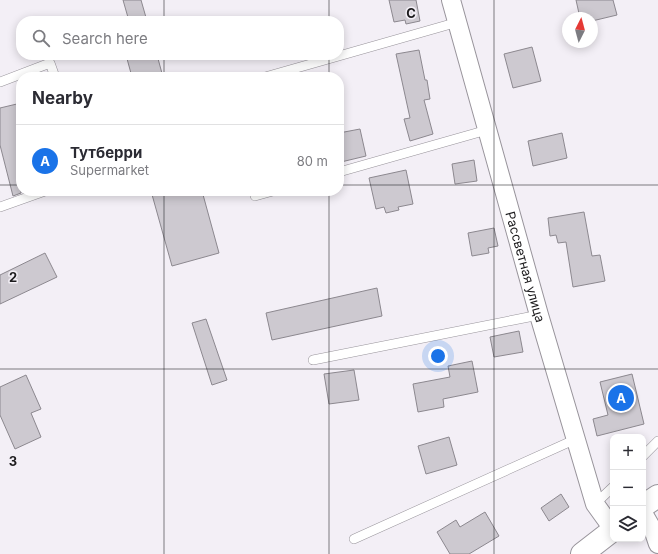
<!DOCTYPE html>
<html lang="en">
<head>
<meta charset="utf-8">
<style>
  body { margin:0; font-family:Inter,sans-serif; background:#f2f2f3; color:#2b2b33 }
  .controls { position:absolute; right:12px; bottom:12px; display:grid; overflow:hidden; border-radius:8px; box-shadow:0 2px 10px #0003 }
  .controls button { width:36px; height:36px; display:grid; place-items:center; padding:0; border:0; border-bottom:1px solid #e1e1e2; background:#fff; color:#2b2b33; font:20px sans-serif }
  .compass { position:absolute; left:562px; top:12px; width:36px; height:36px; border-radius:50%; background:#fff; box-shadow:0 2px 10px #0003; rotate:6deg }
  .you { position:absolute; left:438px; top:356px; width:14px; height:14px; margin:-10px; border:3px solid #fff; border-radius:50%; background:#1a73e8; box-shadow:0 0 0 6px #1a73e833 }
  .badge { display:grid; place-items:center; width:26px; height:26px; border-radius:50%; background:#1a73e8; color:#fff; font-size:13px; font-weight:700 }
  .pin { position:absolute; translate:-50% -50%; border:2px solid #fff; box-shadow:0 1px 4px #0006 }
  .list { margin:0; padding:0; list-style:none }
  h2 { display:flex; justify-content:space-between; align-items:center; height:52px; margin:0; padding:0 16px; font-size:17px }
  h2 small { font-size:13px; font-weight:400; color:#7c7c81 }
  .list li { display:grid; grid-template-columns:26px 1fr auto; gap:12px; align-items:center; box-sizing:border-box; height:72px; padding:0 16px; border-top:1px solid #e1e1e2 }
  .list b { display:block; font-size:15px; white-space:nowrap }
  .list p { margin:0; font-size:13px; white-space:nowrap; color:#7c7c81 }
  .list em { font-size:13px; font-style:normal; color:#7c7c81 }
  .icon { flex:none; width:22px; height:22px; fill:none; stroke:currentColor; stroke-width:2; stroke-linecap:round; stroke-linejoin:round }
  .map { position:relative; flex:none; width:658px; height:554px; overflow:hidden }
  .search { position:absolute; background:#fff; box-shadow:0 2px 10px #0003; left:16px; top:16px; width:328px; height:44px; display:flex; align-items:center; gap:10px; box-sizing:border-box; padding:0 14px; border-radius:16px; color:#7c7c81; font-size:15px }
  .panel { position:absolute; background:#fff; box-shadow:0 2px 10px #0003; left:16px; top:72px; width:328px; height:124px; border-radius:16px }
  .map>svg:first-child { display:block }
</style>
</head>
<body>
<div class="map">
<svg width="658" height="554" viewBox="0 0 658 554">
  <rect width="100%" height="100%" fill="#f3eff6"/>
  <!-- building -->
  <path fill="#cdc9d0" stroke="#8c888f" d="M 123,0 L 141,0 L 147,21 L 129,21 Z
    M 389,0 L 416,0 L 420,21 L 406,24 L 405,20 L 394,22 Z
    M 576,0 L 613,0 L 617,15 L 592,21 L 592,18 L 580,18 Z
    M 532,47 L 541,81 L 513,88 L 504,54 Z
    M 419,50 L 425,80 L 427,80 L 430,99 L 424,100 L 433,134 L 410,141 L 404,119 L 410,118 L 396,54 Z
    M 126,55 L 157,55 L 163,77 L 132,77 Z
    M 21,103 L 21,193 L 13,196 L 0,145 L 0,108 Z
    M 360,129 L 366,156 L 341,162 L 339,133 Z
    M 562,133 L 567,158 L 533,166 L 528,141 Z
    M 474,160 L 477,181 L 455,184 L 452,164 Z
    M 406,170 L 413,204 L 398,207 L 399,210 L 386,213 L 384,207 L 376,209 L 369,178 Z
    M 151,191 L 202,191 L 219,253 L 172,266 Z
    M 584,212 L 592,256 L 600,255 L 605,281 L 573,287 L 566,242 L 558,243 L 556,235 L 550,236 L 548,218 Z
    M 494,228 L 498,246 L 488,248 L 489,253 L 472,256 L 468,233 Z
    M 45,253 L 57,277 L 0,304 L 0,275 Z
    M 377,288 L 382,316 L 272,340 L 266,313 Z
    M 206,319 L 227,380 L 212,385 L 192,323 Z
    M 519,331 L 523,352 L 494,357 L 490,337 Z
    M 472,361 L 478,392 L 443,399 L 444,407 L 418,412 L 413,384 L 450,377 L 448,366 Z
    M 354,370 L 359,400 L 329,404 L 324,374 Z
    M 632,374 L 644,424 L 597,436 L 593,419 L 608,415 L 600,382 Z
    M 26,375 L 41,409 L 31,413 L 41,437 L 15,449 L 0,415 L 0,387 Z
    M 449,437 L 457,465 L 426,474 L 418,446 Z
    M 561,494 L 569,507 L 549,521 L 541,508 Z
    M 485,512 L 499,536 L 469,554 L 450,554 L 437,532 L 456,520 L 460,527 Z"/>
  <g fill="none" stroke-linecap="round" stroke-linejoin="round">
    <defs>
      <path id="service" d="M 265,77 L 458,22
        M 0,82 L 50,63 L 55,77
        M 339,172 L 487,130
        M 255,196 L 273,191
        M 0,207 L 45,191
        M 313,360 L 539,315
        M 643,456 L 658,441
        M 595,504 L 613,487
        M 354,539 L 576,439"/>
      <g id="minor">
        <path id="s1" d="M 451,0 L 539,315 L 595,504 L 613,529"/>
        <path d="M 643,513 L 654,532 L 658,544"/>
      </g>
      <path id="tertiary" d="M 643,506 L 658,496
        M 582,554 L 613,530"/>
    </defs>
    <!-- service casing -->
    <use href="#service" stroke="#98949b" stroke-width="10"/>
    <!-- minor casing -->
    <use href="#minor" stroke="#98949b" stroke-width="20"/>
    <!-- tertiary casing -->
    <use href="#tertiary" stroke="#98949b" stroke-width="24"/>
    <!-- service -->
    <use href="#service" stroke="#fff" stroke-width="9"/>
    <!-- minor -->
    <use href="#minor" stroke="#fff" stroke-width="18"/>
    <!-- tertiary -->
    <use href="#tertiary" stroke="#fff" stroke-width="22"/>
  </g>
  <!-- grid -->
  <path fill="none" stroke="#1c1b1d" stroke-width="1" stroke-opacity="0.55" d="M 164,0 L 164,21M 329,0 L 329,21M 494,0 L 494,554M 164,55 L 164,77M 329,55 L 329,77M 0,185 L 21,185M 339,185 L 658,185M 164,191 L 164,554M 329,191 L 329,554M 0,369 L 658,369"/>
  <g text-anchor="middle" stroke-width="3" stroke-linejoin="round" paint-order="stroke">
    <!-- street labels -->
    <g font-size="13" fill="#1c1b1d" stroke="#f3eff6">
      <text dy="5" stroke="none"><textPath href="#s1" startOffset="277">Рассветная улица</textPath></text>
    </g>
  </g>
  <g font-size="13" text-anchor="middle" font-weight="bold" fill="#1c1b1d" stroke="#f3eff6" stroke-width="3" stroke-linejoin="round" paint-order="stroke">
    <text x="411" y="18">C</text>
    <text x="13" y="282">2</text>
    <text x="13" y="466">3</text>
  </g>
</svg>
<div class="controls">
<button>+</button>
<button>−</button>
<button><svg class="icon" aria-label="layers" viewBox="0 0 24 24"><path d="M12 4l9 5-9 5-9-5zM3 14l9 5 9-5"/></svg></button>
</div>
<svg class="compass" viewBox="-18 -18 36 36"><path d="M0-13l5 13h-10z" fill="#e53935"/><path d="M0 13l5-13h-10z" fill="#7c7c81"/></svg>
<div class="you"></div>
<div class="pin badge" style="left:621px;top:398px">A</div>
<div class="search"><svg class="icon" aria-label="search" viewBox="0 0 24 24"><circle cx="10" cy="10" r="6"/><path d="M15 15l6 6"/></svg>Search here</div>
<section class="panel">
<h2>Nearby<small></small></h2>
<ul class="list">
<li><span class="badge">A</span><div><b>Тутберри</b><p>Supermarket</p></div><em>80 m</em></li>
</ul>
</section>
</div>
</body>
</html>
